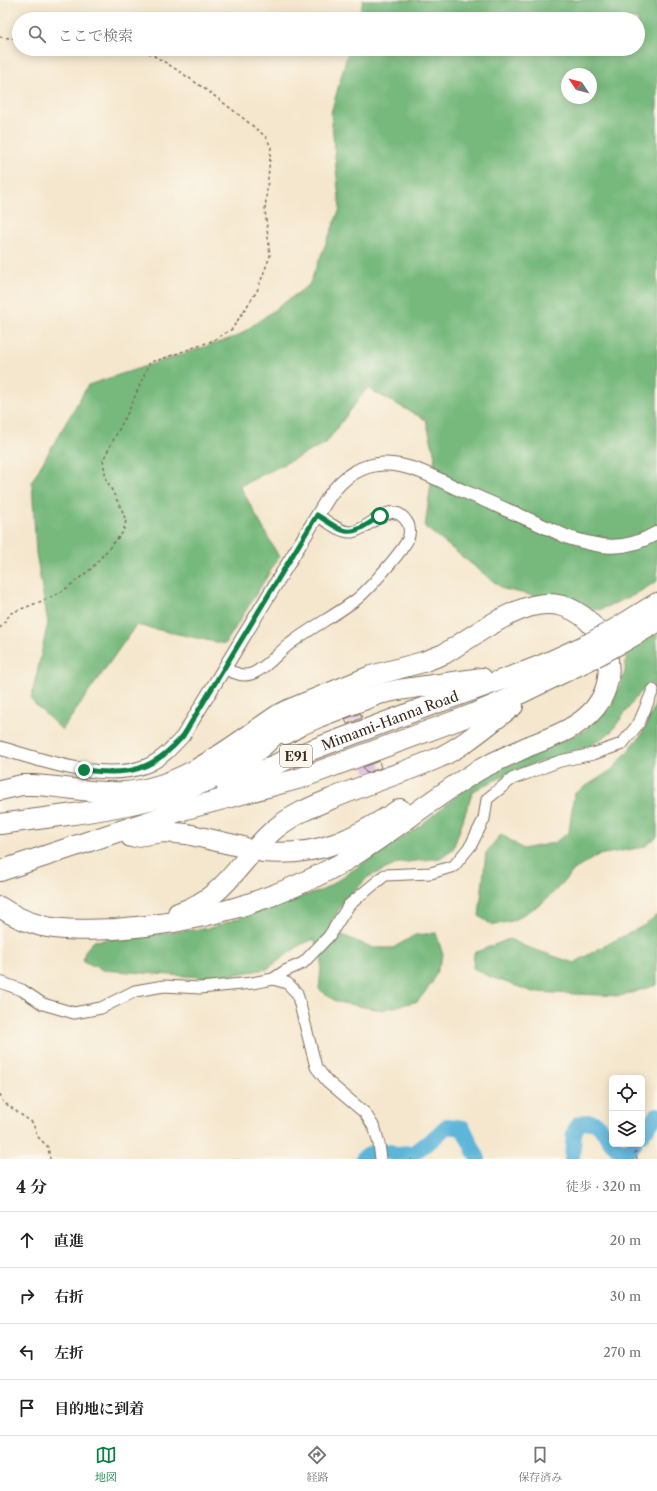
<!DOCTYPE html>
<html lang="ja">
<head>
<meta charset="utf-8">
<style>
  body { margin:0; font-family:"Libre Caslon Text","Noto Serif JP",serif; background:#f6f6f6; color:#222 }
  .controls { position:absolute; right:12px; bottom:12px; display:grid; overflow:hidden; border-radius:6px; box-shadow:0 2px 10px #0003 }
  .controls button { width:36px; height:36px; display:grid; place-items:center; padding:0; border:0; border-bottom:1px solid #e0e0e0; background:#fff; color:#222; font:20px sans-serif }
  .compass { position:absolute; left:561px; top:68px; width:36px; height:36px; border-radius:50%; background:#fff; box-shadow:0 2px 10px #0003; rotate:305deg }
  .stop { position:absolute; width:12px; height:12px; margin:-9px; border:3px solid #0b8043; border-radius:50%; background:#fff }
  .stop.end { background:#0b8043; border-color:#fff; box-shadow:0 1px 4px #0008 }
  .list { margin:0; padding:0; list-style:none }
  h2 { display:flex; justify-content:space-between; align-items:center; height:52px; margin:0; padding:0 16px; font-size:17px }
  h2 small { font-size:13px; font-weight:400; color:#767676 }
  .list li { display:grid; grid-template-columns:26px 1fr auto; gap:12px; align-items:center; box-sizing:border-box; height:56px; padding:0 16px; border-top:1px solid #e0e0e0 }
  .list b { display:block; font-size:15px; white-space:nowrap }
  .list em { font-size:13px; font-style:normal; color:#767676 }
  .icon { flex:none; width:22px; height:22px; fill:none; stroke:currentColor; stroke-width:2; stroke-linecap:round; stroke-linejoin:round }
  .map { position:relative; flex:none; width:657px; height:1159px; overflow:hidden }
  .search { position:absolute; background:#fff; box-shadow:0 2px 10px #0003; left:12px; right:12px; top:12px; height:44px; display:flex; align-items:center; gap:10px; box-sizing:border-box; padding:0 14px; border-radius:22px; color:#767676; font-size:15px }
  .sheet { height:276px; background:#fff }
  nav { display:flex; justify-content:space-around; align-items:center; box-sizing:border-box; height:56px; border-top:1px solid #e0e0e0; background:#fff; font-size:11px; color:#767676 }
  nav a { display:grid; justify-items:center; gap:2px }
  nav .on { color:#0b8043 }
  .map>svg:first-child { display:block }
</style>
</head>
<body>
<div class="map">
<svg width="657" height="1159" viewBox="0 0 657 1159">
  <rect width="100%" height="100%" fill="#fbf7ec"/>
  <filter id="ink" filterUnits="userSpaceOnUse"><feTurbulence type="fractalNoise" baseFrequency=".025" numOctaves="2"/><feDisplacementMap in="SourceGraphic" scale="8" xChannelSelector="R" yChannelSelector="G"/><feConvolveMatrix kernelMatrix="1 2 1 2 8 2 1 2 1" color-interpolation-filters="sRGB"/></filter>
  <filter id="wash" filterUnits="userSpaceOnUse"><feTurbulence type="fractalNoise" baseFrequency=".012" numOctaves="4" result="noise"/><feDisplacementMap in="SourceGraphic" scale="16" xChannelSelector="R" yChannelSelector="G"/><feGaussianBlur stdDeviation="0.9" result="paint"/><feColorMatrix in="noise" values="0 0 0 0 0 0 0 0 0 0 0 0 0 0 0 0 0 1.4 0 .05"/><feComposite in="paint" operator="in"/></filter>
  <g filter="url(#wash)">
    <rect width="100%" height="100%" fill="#f5e7ce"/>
    <!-- forest -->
    <path fill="#77b97d" stroke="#59724e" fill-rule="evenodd" d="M 363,0 L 657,0 L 657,581 L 634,595 L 599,610 L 503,589 L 425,527 L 435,456 L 426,420 L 367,388 L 326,443 L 240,486 L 279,557 L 225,644 L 136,625 L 62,730 L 31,700 L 48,623 L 36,553 L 32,481 L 88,385 L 238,336 L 309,285 L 340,209 L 331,113 L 349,49 L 638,49 L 638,19 L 358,19 ZM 567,74 L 591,74 L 591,98 L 567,98 Z
      M 657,633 L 657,837 L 644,847 L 598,855 L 574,870 L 559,887 L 541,904 L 512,921 L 492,925 L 479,916 L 486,853 L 501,834 L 523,849 L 554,843 L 569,832 L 574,794 L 613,769 L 642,734 L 655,705 L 652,682 L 638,695 L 611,732 L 590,746 L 518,769 L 473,791 L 453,849 L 440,858 L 399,863 L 368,877 L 343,903 L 331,922 L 342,935 L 373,948 L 393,948 L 415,935 L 436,933 L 443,955 L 432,983 L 418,1001 L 381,1010 L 337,1002 L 319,989 L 322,959 L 314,939 L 300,945 L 267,969 L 212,978 L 103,970 L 83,961 L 85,951 L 94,941 L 210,928 L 323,890 L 420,826 L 477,779 L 584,731 L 611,707 L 625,672 L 627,652 Z
      M 657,915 L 657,985 L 620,996 L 533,992 L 488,976 L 473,968 L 474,953 L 509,939 L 524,946 L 574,963 L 600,948 L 645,925 Z"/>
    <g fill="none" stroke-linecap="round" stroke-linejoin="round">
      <!-- river -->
      <path stroke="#5db5da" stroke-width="16" d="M 642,1134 L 657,1115
        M 613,1144 L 620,1150 L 630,1149 L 634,1144
        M 363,1159 L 372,1153 L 387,1151 L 395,1154 L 413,1153 L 433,1139 L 447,1126 L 463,1128 L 478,1159
        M 572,1159 L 574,1133 L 578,1124 C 599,1117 600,1128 612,1143"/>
    </g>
    <g id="blocks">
      <!-- building -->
      <path fill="#d4ace4" d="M 360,713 L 362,718 L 347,724 L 345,719 Z
        M 379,761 L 381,768 L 366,773 L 363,767 Z"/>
    </g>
  </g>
  <g filter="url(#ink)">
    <use href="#blocks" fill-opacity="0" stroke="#7c6c5c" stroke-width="1"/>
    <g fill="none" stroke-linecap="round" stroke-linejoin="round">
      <defs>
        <path id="minor" d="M 225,669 C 233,672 241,677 251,674 C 266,669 278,652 291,643 C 312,627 336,615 357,599 C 368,590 402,552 408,539 C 410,534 410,526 407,522 C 391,497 371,529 352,532 C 340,533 327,521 317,515
          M 273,979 L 287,983 L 297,993 L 316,1067 L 327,1081 L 365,1113 L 375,1129 L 379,1144 L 381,1159
          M 0,982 L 22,990 L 43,1004 L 74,1013 L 101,1008 L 135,991 L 164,986 L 200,988 L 252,983 L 273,979 L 285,971 L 303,963 L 329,936 L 349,905 L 385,875 L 431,873 L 454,866 L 471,845 L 484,819 L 487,799 L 512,779 L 560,761 L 593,754 L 622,744 L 639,723 L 653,690"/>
        <path id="tertiary" d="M 0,748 C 42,760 103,783 146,766 C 161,760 172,748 183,736 L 328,498 C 341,479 359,465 383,464 C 411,463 438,480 463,491 C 498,506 533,521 567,537 C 602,548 624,552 657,533"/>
        <g id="motorway">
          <path d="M 615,629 L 657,603"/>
          <path d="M 621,643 L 657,622"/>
          <path d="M 286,734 L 301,725 L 319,717 L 379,694 L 398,690 L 482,678"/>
          <path d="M 238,766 L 263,746 L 287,723 L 297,715"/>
          <path id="s1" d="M 227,787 L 290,758 L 431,705 L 519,674 L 542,665 L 588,644"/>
          <path d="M 0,790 L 22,785 L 33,785 C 63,786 94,794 124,792 C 184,788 230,747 278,715 L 288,710 L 371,676 L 423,662 L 444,654 C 470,638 508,610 537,605 C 593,595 630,665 595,708 C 579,728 552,737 529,746 C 512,754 495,761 479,770 C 430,799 387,837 338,865 C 270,903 192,924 115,929 C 91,930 65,931 42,926 C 27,922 13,916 0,907"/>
          <path d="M 0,824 C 22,821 44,818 67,815 C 131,806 194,794 249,759"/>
          <path d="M 131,837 L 163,832 L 187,834 L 243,847"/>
          <path d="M 263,852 C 319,857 354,839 400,809"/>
          <path d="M 0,871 L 186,809 L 301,778 L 471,715 L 511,698 L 595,657"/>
          <path d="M 178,913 C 228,897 239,859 275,829 C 292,815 311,807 331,799 C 366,784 403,773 438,758 C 463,747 491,722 513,706"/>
        </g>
      </defs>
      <!-- minor casing -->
      <use href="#minor" stroke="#7c6c5c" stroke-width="13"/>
      <!-- tertiary casing -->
      <use href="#tertiary" stroke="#7c6c5c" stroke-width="15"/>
      <!-- motorway casing -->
      <use href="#motorway" stroke="#7c6c5c" stroke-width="22"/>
      <!-- path -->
      <path stroke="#7c6c5c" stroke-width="1.5" stroke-dasharray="3 3" stroke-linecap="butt" d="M 0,37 L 19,39
        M 62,49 L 77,53 L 133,49
        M 0,628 L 11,613 L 47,599 L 63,591 L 82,576 L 91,569 L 123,532 L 126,521 L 122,510 L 106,479 L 103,460 L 129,410 L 150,362 L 159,360 L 212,341 L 232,329 L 257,291 L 270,256 L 265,210 L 271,147 L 266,137 C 228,105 186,73 142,49
        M 0,1094 L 3,1102 L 33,1123 L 37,1136 L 48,1147 L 50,1159
        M 636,1151 L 635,1153 L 637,1159
        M 411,1159 L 412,1159"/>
      <!-- minor -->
      <use href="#minor" stroke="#fff" stroke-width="11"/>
      <!-- tertiary -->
      <use href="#tertiary" stroke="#fff" stroke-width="13"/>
      <!-- motorway -->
      <use href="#motorway" stroke="#fff" stroke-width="20"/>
      <defs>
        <path id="motorway-bridge" d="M 588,644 L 615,629
          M 595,657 L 621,643"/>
      </defs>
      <!-- motorway-bridge casing -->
      <use href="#motorway-bridge" stroke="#7c6c5c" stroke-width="22" stroke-linecap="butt"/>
      <!-- motorway-bridge -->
      <use href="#motorway-bridge" stroke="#fff" stroke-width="20"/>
    </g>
  </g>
  <g fill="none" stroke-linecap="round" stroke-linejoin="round" filter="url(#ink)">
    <!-- route -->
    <path stroke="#0b8043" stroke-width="5" d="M 84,770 C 128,776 153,771 183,736 L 317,515 C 348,535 348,538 380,516"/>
  </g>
  <g text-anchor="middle" stroke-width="3" stroke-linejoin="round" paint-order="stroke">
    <!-- shield labels -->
    <rect fill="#fbf7ec" stroke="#75685c" stroke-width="1" x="280" y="745" width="32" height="22" rx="3"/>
    <g font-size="13" font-weight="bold" fill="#3b2a1e">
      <text x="296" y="761">E91</text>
    </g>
    <!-- street labels -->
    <g font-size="14" fill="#3b2a1e" stroke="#fbf7ec">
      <text dy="5" stroke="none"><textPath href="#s1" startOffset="176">Mimami-Hanna Road</textPath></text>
    </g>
  </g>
</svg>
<div class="controls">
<button><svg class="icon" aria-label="locate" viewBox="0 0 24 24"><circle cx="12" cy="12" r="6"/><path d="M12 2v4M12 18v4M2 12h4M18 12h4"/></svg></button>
<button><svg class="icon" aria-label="layers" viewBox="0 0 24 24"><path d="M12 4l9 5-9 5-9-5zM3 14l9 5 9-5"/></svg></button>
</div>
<svg class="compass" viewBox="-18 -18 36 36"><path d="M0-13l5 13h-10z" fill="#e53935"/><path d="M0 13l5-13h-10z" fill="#767676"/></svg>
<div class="stop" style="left:380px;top:516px"></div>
<div class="stop end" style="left:84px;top:770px"></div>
<div class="search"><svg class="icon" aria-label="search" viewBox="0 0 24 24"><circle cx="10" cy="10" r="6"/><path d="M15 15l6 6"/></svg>ここで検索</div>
</div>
<section class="sheet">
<h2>4 分<small>徒歩 · 320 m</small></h2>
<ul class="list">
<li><svg class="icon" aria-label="ahead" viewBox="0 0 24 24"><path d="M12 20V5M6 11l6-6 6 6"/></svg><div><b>直進</b></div><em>20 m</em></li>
<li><svg class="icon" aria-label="right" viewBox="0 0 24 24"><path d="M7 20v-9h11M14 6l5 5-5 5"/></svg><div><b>右折</b></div><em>30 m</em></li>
<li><svg class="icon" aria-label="left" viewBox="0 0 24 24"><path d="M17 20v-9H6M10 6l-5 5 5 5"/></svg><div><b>左折</b></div><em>270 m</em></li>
<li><svg class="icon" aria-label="arrive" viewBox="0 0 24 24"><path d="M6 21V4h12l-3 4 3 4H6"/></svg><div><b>目的地に到着</b></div></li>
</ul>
</section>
<nav>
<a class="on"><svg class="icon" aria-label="map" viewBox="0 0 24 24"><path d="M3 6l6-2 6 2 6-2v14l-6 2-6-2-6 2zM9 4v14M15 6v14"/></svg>地図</a>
<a><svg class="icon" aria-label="directions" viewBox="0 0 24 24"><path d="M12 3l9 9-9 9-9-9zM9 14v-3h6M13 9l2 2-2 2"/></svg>経路</a>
<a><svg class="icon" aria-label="saved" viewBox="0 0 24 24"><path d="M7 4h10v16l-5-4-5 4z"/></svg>保存済み</a>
</nav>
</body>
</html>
